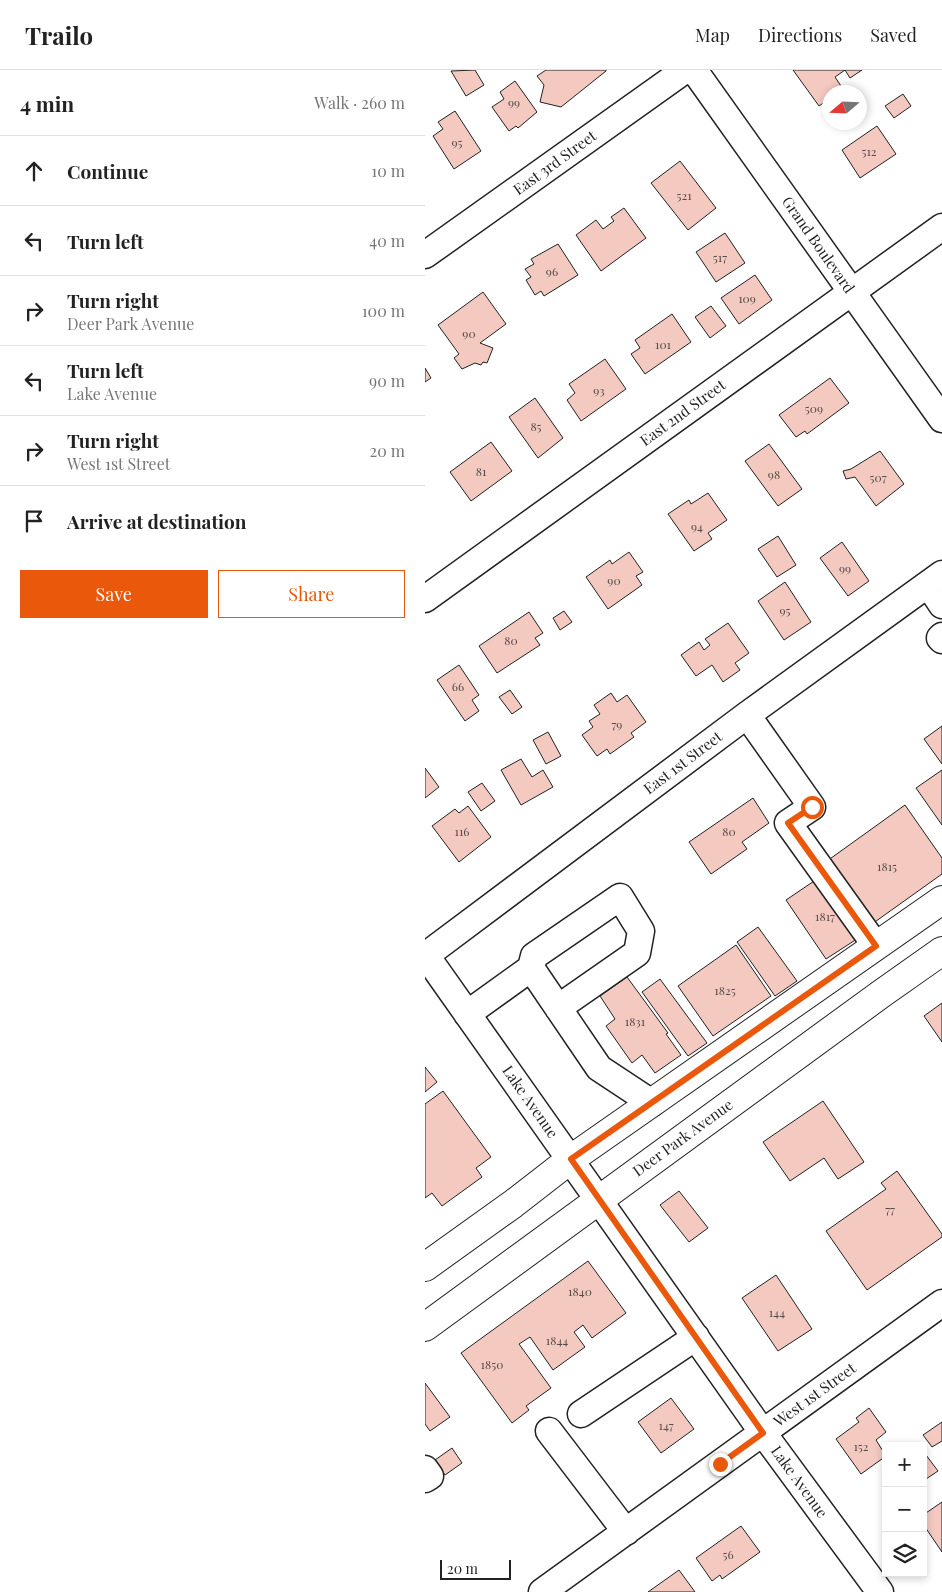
<!DOCTYPE html>
<html lang="en">
<head>
<meta charset="utf-8">
<style>
  body { margin:0; font-family:"Playfair Display",serif; background:#f2f2f2; color:#222 }
  .controls { position:absolute; right:15px; bottom:15px; display:grid; overflow:hidden; border-radius:0px; box-shadow:0 2px 8px #0003 }
  .controls button { width:45px; height:45px; display:grid; place-items:center; padding:0; border:0; border-bottom:1px solid #e0e0e0; background:#fff; color:#222; font:25px sans-serif }
  .compass { position:absolute; left:397px; top:15px; width:45px; height:45px; border-radius:50%; background:#fff; box-shadow:0 2px 8px #0003; rotate:251deg }
  .scale { position:absolute; left:15px; bottom:12px; width:71px; box-sizing:border-box; padding-left:5px; border:2px solid #222; border-top:0; font-size:14px; line-height:18px; white-space:nowrap; color:#222; -webkit-text-stroke:4px #fff; paint-order:stroke }
  .stop { position:absolute; width:15px; height:15px; margin:-11px; border:4px solid #ea580c; border-radius:50%; background:#fff }
  .stop.end { background:#ea580c; border-color:#fff; box-shadow:0 1px 5px #0008 }
  .list { margin:0; padding:0; list-style:none }
  h2 { display:flex; justify-content:space-between; align-items:center; height:65px; margin:0; padding:0 20px; font-size:21px }
  h2 small { font-size:16px; font-weight:400; color:#767676 }
  .list li { display:grid; grid-template-columns:32px 1fr auto; gap:15px; align-items:center; box-sizing:border-box; height:70px; padding:0 20px; border-top:1px solid #e0e0e0 }
  .list b { display:block; font-size:19px; white-space:nowrap }
  .list p { margin:0; font-size:16px; white-space:nowrap; color:#767676 }
  .list em { font-size:16px; font-style:normal; color:#767676 }
  .actions { display:flex; gap:10px; padding:15px 20px }
  .actions a { flex:1; padding:11px 0; border:1px solid #ea580c; border-radius:0px; text-align:center; font-size:18px; color:#ea580c }
  .actions .main { background:#ea580c; color:#fff }
  .icon { flex:none; width:28px; height:28px; fill:none; stroke:currentColor; stroke-width:2; stroke-linecap:round; stroke-linejoin:round }
  .map { position:relative; flex:none; width:517px; height:1522px; overflow:hidden }
  header { display:flex; align-items:center; gap:30px; box-sizing:border-box; height:70px; padding:0 25px; background:#fff; border-bottom:1px solid #e0e0e0 }
  header strong { font-size:24px }
  nav { display:flex; gap:28px; margin-inline-start:auto; font-size:18px }
  main { display:flex }
  aside { flex:1; background:#fff }
  .map>svg:first-child { display:block }
</style>
</head>
<body>
<header>
<strong>Trailo</strong>
<nav><a>Map</a><a>Directions</a><a>Saved</a></nav>
</header>
<main>
<aside>
<h2>4 min<small>Walk · 260 m</small></h2>
<ul class="list">
<li><svg class="icon" aria-label="ahead" viewBox="0 0 24 24"><path d="M12 20V5M6 11l6-6 6 6"/></svg><div><b>Continue</b></div><em>10 m</em></li>
<li><svg class="icon" aria-label="left" viewBox="0 0 24 24"><path d="M17 20v-9H6M10 6l-5 5 5 5"/></svg><div><b>Turn left</b></div><em>40 m</em></li>
<li><svg class="icon" aria-label="right" viewBox="0 0 24 24"><path d="M7 20v-9h11M14 6l5 5-5 5"/></svg><div><b>Turn right</b><p>Deer Park Avenue</p></div><em>100 m</em></li>
<li><svg class="icon" aria-label="left" viewBox="0 0 24 24"><path d="M17 20v-9H6M10 6l-5 5 5 5"/></svg><div><b>Turn left</b><p>Lake Avenue</p></div><em>90 m</em></li>
<li><svg class="icon" aria-label="right" viewBox="0 0 24 24"><path d="M7 20v-9h11M14 6l5 5-5 5"/></svg><div><b>Turn right</b><p>West 1st Street</p></div><em>20 m</em></li>
<li><svg class="icon" aria-label="arrive" viewBox="0 0 24 24"><path d="M6 21V4h12l-3 4 3 4H6"/></svg><div><b>Arrive at destination</b></div></li>
</ul>
<div class="actions"><a class="main">Save</a><a>Share</a></div>
</aside>
<div class="map">
<svg width="517" height="1522" viewBox="0 0 517 1522">
  <rect width="100%" height="100%" fill="#fff"/>
  <!-- building -->
  <path fill="#f3c9c0" stroke="#222" d="M 50,0 L 59,15 L 41,26 L 26,1 Z
    M 121,0 L 181,0 L 181,1 L 136,37 L 115,32 L 119,15 L 112,6 Z
    M 368,0 L 437,0 L 425,8 L 420,0 L 410,7 L 418,19 L 414,22 L 404,22 L 404,29 L 394,36 Z
    M 90,11 L 112,42 L 93,58 L 91,56 L 84,61 L 67,37 L 79,29 L 75,22 Z
    M 478,24 L 486,36 L 469,48 L 460,36 Z
    M 30,41 L 56,81 L 29,99 L 8,66 L 18,59 L 13,52 Z
    M 452,56 L 471,84 L 435,108 L 417,80 Z
    M 255,91 L 291,138 L 263,160 L 226,113 Z
    M 199,138 L 221,168 L 176,201 L 151,165 L 171,150 L 178,159 L 189,151 L 186,147 Z
    M 300,163 L 320,193 L 291,212 L 271,182 Z
    M 133,174 L 153,205 L 119,226 L 116,221 L 110,225 L 101,210 L 106,207 L 100,199 L 109,194 L 106,189 Z
    M 330,205 L 347,230 L 314,254 L 296,228 Z
    M 58,222 L 81,254 L 55,273 L 68,278 L 62,293 L 58,292 L 56,295 L 50,293 L 37,299 L 29,288 L 34,284 L 13,255 Z
    M 286,236 L 301,256 L 285,268 L 270,247 Z
    M 247,244 L 266,272 L 220,304 L 206,284 L 215,278 L 210,270 Z
    M 180,289 L 201,319 L 156,351 L 142,330 L 150,323 L 144,314 Z
    M 0,298 L 6,308 L 0,312 Z
    M 405,308 L 424,333 L 382,364 L 380,361 L 371,367 L 354,345 Z
    M 110,328 L 138,368 L 113,388 L 84,347 Z
    M 66,372 L 87,401 L 46,431 L 25,402 Z
    M 344,374 L 377,419 L 353,436 L 320,391 Z
    M 455,381 L 479,414 L 451,436 L 430,407 L 421,409 L 418,401 L 426,399 Z
    M 283,423 L 302,450 L 283,463 L 287,469 L 269,481 L 243,444 L 264,430 L 266,434 Z
    M 353,466 L 371,495 L 352,507 L 333,479 Z
    M 417,472 L 444,511 L 423,526 L 395,488 Z
    M 204,482 L 218,502 L 211,506 L 217,515 L 183,539 L 161,507 L 185,490 L 187,494 Z
    M 360,512 L 386,552 L 359,570 L 333,531 Z
    M 139,541 L 147,552 L 135,560 L 128,548 Z
    M 104,542 L 118,563 L 110,568 L 115,575 L 72,603 L 54,576 Z
    M 303,553 L 324,583 L 310,593 L 315,600 L 298,612 L 287,595 L 271,606 L 256,585 L 274,572 L 279,580 L 285,575 L 280,569 Z
    M 34,595 L 54,625 L 47,630 L 54,641 L 40,651 L 12,610 Z
    M 85,620 L 97,637 L 87,644 L 74,627 Z
    M 186,623 L 192,632 L 202,625 L 221,652 L 206,663 L 209,667 L 185,684 L 182,679 L 172,686 L 157,665 L 168,657 L 164,651 L 175,644 L 169,635 Z
    M 517,656 L 517,694 L 499,669 Z
    M 123,662 L 136,686 L 121,694 L 108,670 Z
    M 96,689 L 107,707 L 118,700 L 128,717 L 96,735 L 76,700 Z
    M 0,698 L 14,717 L 0,728 Z
    M 517,700 L 517,755 L 491,718 Z
    M 57,713 L 70,731 L 56,741 L 43,722 Z
    M 328,728 L 344,753 L 317,772 L 322,779 L 286,804 L 264,772 Z
    M 480,735 L 517,788 L 517,804 L 447,854 L 402,791 Z
    M 43,736 L 66,767 L 34,792 L 7,756 L 30,739 L 34,743 Z
    M 398,805 L 438,865 L 401,889 L 361,830 Z
    M 333,857 L 372,911 L 350,926 L 312,872 Z
    M 311,875 L 346,926 L 288,966 L 253,916 Z
    M 202,907 L 243,963 L 241,964 L 256,985 L 230,1003 L 217,985 L 207,993 L 181,956 L 190,949 L 175,926 Z
    M 235,909 L 282,973 L 263,986 L 217,922 Z
    M 517,933 L 517,972 L 499,946 Z
    M 0,997 L 12,1012 L 0,1022 Z
    M 18,1021 L 66,1087 L 51,1098 L 57,1107 L 17,1136 L 7,1123 L 0,1128 L 0,1034 Z
    M 398,1031 L 439,1092 L 413,1109 L 399,1088 L 365,1111 L 338,1072 Z
    M 472,1101 L 517,1164 L 517,1167 L 442,1220 L 401,1161 L 461,1119 L 456,1113 Z
    M 254,1121 L 283,1158 L 264,1172 L 235,1135 Z
    M 163,1191 L 201,1243 L 167,1268 L 158,1255 L 149,1262 L 160,1277 L 128,1300 L 105,1267 L 94,1274 L 126,1318 L 101,1336 L 104,1340 L 87,1353 L 36,1283 Z
    M 351,1205 L 387,1259 L 353,1281 L 317,1228 Z
    M 0,1313 L 25,1347 L 5,1361 L 0,1354 Z
    M 246,1328 L 269,1359 L 236,1383 L 213,1352 Z
    M 444,1338 L 461,1362 L 451,1370 L 461,1386 L 436,1404 L 411,1369 L 434,1352 L 431,1348 Z
    M 517,1352 L 517,1371 L 507,1377 L 498,1365 Z
    M 27,1378 L 37,1393 L 20,1405 L 10,1390 Z
    M 498,1381 L 513,1401 L 498,1411 Z
    M 517,1432 L 517,1482 L 498,1454 L 498,1445 Z
    M 316,1456 L 335,1482 L 297,1509 L 295,1505 L 287,1511 L 271,1488 Z
    M 254,1500 L 270,1522 L 223,1522 Z"/>
  <g fill="none" stroke-linecap="round" stroke-linejoin="round">
    <defs>
      <path id="minor" d="M 269,0 L 517,349
        M 0,185 L 260,0
        M 503,514 L 517,535
        M 0,529 L 517,157
        M 517,566 L 515,568 L 517,570
        M 322,645 L 387,737 L 363,753 L 451,876
        M 0,884 L 338,1363 L 455,1522
        M 0,886 L 322,645 L 517,504
        M 133,938 L 212,883 L 216,861 L 195,827 L 109,886 L 106,898 L 174,998 L 227,1033
        M 42,944 L 106,898
        M 156,1344 L 271,1267
        M 124,1361 L 201,1462
        M 0,1399 L 5,1406 L 0,1409
        M 117,1522 L 517,1233"/>
      <path id="major" d="M 0,1197 L 88,1134 L 146,1089 L 517,830
        M 0,1257 L 456,924 L 517,881"/>
    </defs>
    <!-- minor casing -->
    <use href="#minor" stroke="#222" stroke-width="29"/>
    <!-- major casing -->
    <use href="#major" stroke="#222" stroke-width="30"/>
    <!-- minor -->
    <use href="#minor" stroke="#fff" stroke-width="26"/>
    <!-- major -->
    <use href="#major" stroke="#fff" stroke-width="28"/>
  </g>
  <g fill="none" stroke-linecap="round" stroke-linejoin="round">
    <!-- route -->
    <path stroke="#ea580c" stroke-width="6" d="M 295,1394 L 338,1363 L 146,1089 L 451,876 L 363,753 L 387,737"/>
  </g>
  <g text-anchor="middle" stroke-width="4" stroke-linejoin="round" paint-order="stroke">
    <!-- number labels -->
    <g font-size="12" fill="#564c4a">
      <text x="89" y="37">99</text>
      <text x="32" y="77">95</text>
      <text x="444" y="86">512</text>
      <text x="259" y="130">521</text>
      <text x="295" y="192">517</text>
      <text x="127" y="206">96</text>
      <text x="322" y="233">109</text>
      <text x="44" y="268">90</text>
      <text x="238" y="279">101</text>
      <text x="174" y="325">93</text>
      <text x="389" y="343">509</text>
      <text x="111" y="361">85</text>
      <text x="56" y="406">81</text>
      <text x="349" y="409">98</text>
      <text x="453" y="412">507</text>
      <text x="272" y="461">94</text>
      <text x="420" y="503">99</text>
      <text x="189" y="515">90</text>
      <text x="360" y="545">95</text>
      <text x="86" y="575">80</text>
      <text x="33" y="621">66</text>
      <text x="192" y="659">79</text>
      <text x="37" y="766">116</text>
      <text x="304" y="766">80</text>
      <text x="462" y="801">1815</text>
      <text x="400" y="851">1817</text>
      <text x="300" y="925">1825</text>
      <text x="210" y="956">1831</text>
      <text x="465" y="1144">77</text>
      <text x="155" y="1226">1840</text>
      <text x="352" y="1247">144</text>
      <text x="132" y="1275">1844</text>
      <text x="67" y="1299">1850</text>
      <text x="241" y="1360">147</text>
      <text x="436" y="1381">152</text>
      <text x="303" y="1489">56</text>
    </g>
    <!-- street labels -->
    <g font-size="15" fill="#222" stroke="#fff">
      <text transform="translate(130 93) rotate(-36)" y="5">East 3rd Street</text>
      <text transform="translate(393 175) rotate(55)" y="5">Grand Boulevard</text>
      <text transform="translate(258 343) rotate(-36)" y="5">East 2nd Street</text>
      <text transform="translate(258 693) rotate(-37)" y="5">East 1st Street</text>
      <text transform="translate(105 1032) rotate(55)" y="5">Lake Avenue</text>
      <text transform="translate(258 1068) rotate(-36)" y="5">Deer Park Avenue</text>
      <text transform="translate(390 1325) rotate(-36)" y="5">West 1st Street</text>
      <text transform="translate(374 1412) rotate(54)" y="5">Lake Avenue</text>
    </g>
  </g>
</svg>
<div class="controls">
<button>+</button>
<button>−</button>
<button><svg class="icon" aria-label="layers" viewBox="0 0 24 24"><path d="M12 4l9 5-9 5-9-5zM3 14l9 5 9-5"/></svg></button>
</div>
<svg class="compass" viewBox="-18 -18 36 36"><path d="M0-13l5 13h-10z" fill="#e53935"/><path d="M0 13l5-13h-10z" fill="#767676"/></svg>
<div class="scale">20 m</div>
<div class="stop" style="left:387px;top:737px"></div>
<div class="stop end" style="left:295px;top:1394px"></div>
</div>
</main>
</body>
</html>
